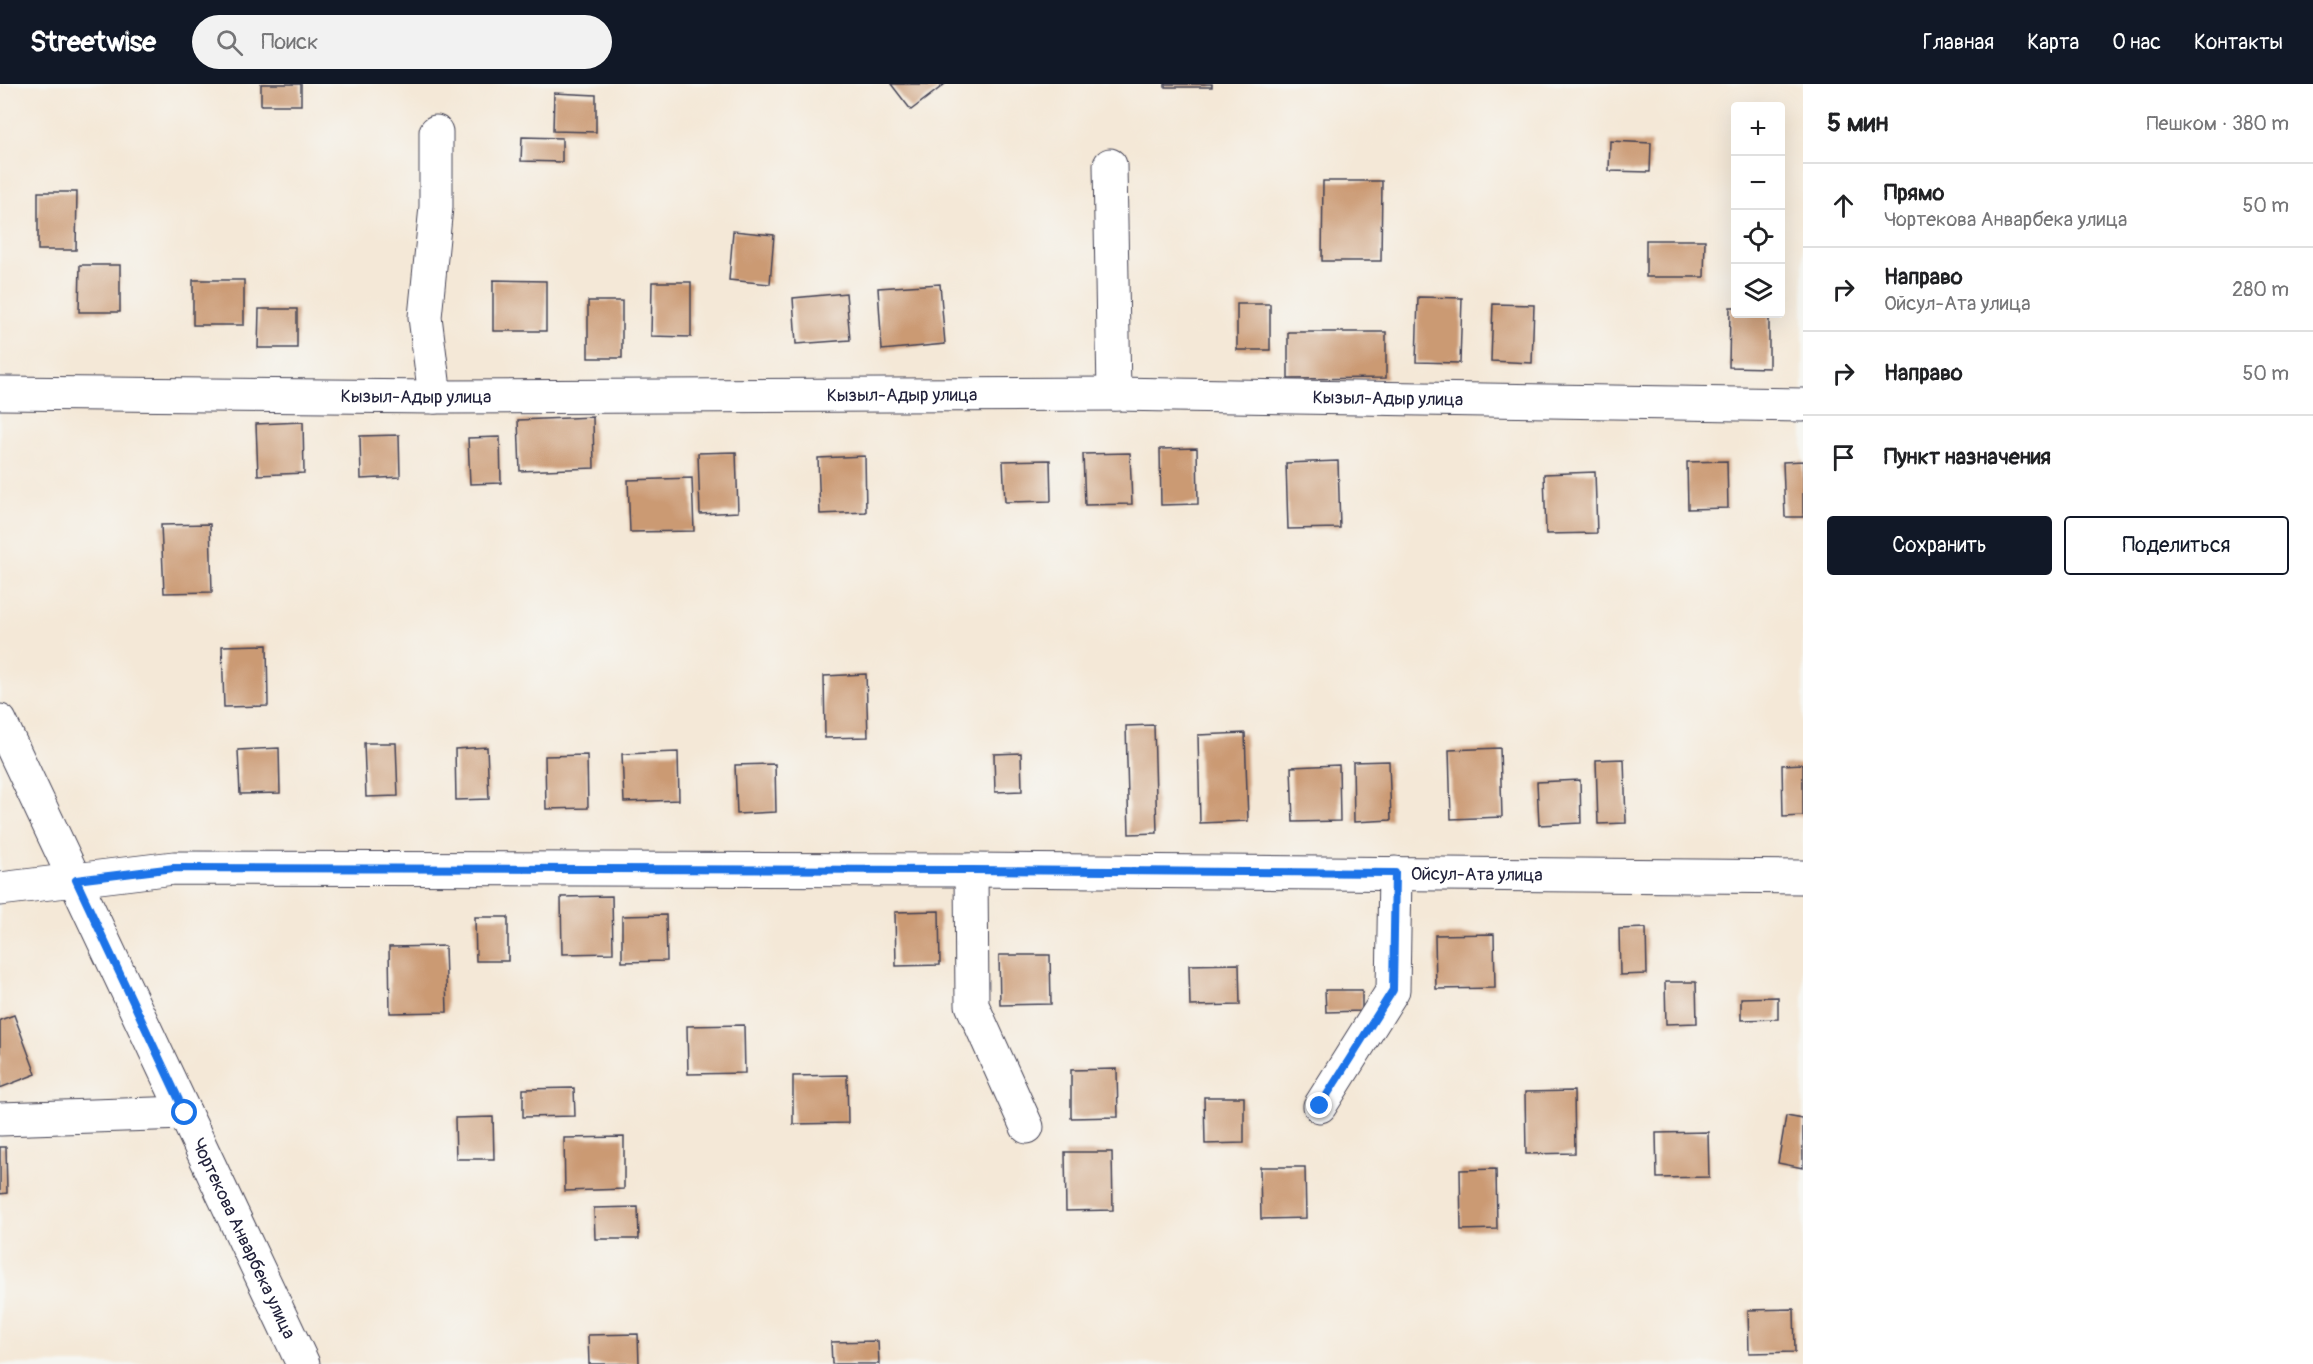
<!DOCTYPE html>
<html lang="ru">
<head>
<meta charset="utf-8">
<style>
  body { margin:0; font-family:Pangolin,sans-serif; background:#f2f2f2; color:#202124 }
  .controls { position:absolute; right:18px; top:18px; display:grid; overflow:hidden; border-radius:6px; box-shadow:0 6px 24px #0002 }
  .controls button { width:54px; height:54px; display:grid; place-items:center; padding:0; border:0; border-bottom:2px solid #e0e0e0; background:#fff; color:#202124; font:30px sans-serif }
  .stop { position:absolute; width:18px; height:18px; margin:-14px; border:4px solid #1a73e8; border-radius:50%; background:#fff }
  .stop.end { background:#1a73e8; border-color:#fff; box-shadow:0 2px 6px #0008 }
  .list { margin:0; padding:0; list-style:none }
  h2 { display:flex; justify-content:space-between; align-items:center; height:78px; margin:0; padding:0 24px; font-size:26px }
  h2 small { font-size:20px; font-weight:400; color:#757577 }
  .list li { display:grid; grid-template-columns:39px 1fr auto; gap:18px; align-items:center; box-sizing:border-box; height:84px; padding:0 24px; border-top:2px solid #e0e0e0 }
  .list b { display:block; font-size:22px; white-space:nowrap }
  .list p { margin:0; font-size:20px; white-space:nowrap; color:#757577 }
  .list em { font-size:20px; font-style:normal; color:#757577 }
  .actions { display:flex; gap:12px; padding:18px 24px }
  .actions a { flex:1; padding:14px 0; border:2px solid #111827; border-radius:6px; text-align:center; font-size:21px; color:#111827 }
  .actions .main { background:#111827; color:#fff }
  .icon { flex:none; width:33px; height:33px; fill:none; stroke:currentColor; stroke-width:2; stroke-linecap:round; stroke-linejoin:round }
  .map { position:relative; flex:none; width:1803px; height:1280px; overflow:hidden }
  header { display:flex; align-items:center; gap:36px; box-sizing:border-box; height:84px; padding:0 30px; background:#111827; color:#fff }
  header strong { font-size:28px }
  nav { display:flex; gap:33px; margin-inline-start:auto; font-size:21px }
  .search { width:420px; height:54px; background:#f2f2f2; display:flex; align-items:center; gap:15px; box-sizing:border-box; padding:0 21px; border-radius:33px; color:#757577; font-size:22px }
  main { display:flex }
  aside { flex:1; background:#fff }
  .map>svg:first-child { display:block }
</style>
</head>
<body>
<header>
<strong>Streetwise</strong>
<div class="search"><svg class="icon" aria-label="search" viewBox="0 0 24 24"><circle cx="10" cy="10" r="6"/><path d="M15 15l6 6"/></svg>Поиск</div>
<nav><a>Главная</a><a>Карта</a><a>О нас</a><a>Контакты</a></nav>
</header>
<main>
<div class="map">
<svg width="1803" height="1280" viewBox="0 0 1803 1280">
  <rect width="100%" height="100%" fill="#f6f6f2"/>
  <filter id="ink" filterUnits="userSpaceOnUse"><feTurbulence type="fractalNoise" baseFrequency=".0167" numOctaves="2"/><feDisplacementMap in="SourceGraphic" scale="12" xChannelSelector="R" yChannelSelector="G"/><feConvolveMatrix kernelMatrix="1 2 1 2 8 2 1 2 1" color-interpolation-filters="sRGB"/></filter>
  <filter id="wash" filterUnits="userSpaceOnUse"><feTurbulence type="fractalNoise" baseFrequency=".008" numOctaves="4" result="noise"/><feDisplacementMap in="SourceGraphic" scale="24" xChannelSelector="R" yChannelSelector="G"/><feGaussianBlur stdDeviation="1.35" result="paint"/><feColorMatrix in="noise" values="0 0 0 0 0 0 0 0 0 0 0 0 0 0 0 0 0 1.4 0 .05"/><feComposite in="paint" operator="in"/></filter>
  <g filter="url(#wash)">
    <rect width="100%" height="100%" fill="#f4e8d7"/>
    <g id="blocks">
      <!-- building -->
      <path fill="#cb9a73" d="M 261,0 L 301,0 L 301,21 L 261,21 Z
        M 891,0 L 945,0 L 911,26 Z
        M 1165,0 L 1212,0 L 1212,3 L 1165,3 Z
        M 554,9 L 596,11 L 596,48 L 553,47 Z
        M 522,53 L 562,54 L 562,78 L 521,77 Z
        M 1610,57 L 1651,59 L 1650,88 L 1609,87 Z
        M 1323,97 L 1382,97 L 1381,177 L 1322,177 Z
        M 38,108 L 77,108 L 76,166 L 38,166 Z
        M 733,147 L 774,151 L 770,200 L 729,196 Z
        M 1646,156 L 1705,156 L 1704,193 L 1646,193 Z
        M 80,181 L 120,181 L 120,228 L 79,228 Z
        M 193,196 L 244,196 L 244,241 L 193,241 Z
        M 493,196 L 546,197 L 546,247 L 493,247 Z
        M 652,198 L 691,198 L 691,253 L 651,252 Z
        M 940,200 L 945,260 L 882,266 L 878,204 Z
        M 846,209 L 850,256 L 796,260 L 793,214 Z
        M 1418,213 L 1462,214 L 1460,279 L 1416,278 Z
        M 588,217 L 622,217 L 622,274 L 588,274 Z
        M 1237,220 L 1270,220 L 1270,266 L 1237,266 Z
        M 1493,220 L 1534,221 L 1532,279 L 1491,277 Z
        M 1730,223 L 1736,223 L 1736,230 L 1769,230 L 1769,284 L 1729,283 Z
        M 259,225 L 297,225 L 297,264 L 258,264 Z
        M 1288,248 L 1386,248 L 1386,294 L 1288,295 Z
        M 593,333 L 594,384 L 520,387 L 518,336 Z
        M 303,338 L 304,389 L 258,391 L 256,340 Z
        M 399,351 L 400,393 L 361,395 L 360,352 Z
        M 500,353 L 501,399 L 470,400 L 468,354 Z
        M 1197,364 L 1198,420 L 1161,421 L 1160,365 Z
        M 736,368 L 738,428 L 700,430 L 698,369 Z
        M 1130,369 L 1132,420 L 1085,421 L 1083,370 Z
        M 865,372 L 866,428 L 820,430 L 818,374 Z
        M 1050,376 L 1051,417 L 1005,418 L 1003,377 Z
        M 1338,377 L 1340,444 L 1288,445 L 1286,379 Z
        M 1727,377 L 1728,424 L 1688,425 L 1687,378 Z
        M 1803,377 L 1803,433 L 1785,433 L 1783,378 Z
        M 1595,388 L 1597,449 L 1546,450 L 1544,390 Z
        M 692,394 L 694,447 L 630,448 L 628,396 Z
        M 210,440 L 212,508 L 164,509 L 161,441 Z
        M 267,561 L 268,622 L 224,623 L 222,562 Z
        M 866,590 L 868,653 L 825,654 L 824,592 Z
        M 1154,641 L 1157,749 L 1129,750 L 1126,642 Z
        M 1245,649 L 1248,737 L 1200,739 L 1198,651 Z
        M 364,659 L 396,659 L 398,712 L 366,713 Z
        M 487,663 L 489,715 L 456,716 L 455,665 Z
        M 279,664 L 280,709 L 240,710 L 238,666 Z
        M 1500,664 L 1502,733 L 1451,735 L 1449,666 Z
        M 678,668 L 679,716 L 624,718 L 622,670 Z
        M 1021,669 L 1022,707 L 995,708 L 994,670 Z
        M 587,671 L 588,724 L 546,725 L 545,672 Z
        M 1624,675 L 1626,739 L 1598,740 L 1596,676 Z
        M 1389,677 L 1391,736 L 1354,738 L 1353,678 Z
        M 775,680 L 776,728 L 737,730 L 735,681 Z
        M 1803,680 L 1803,732 L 1783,733 L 1782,681 Z
        M 1339,681 L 1340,737 L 1293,738 L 1291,683 Z
        M 1580,696 L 1581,739 L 1539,741 L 1537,698 Z
        M 612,812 L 613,869 L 562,870 L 561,813 Z
        M 939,827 L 940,881 L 896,882 L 895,828 Z
        M 666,831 L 667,877 L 622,878 L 622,832 Z
        M 475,833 L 508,833 L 508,877 L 476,877 Z
        M 1646,844 L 1647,890 L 1620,891 L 1619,845 Z
        M 1494,850 L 1495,904 L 1436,905 L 1435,851 Z
        M 445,862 L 447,928 L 390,929 L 389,863 Z
        M 999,871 L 1050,871 L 1051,920 L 1000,921 Z
        M 1239,880 L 1240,921 L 1190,922 L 1189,881 Z
        M 1665,898 L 1696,898 L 1697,939 L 1666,940 Z
        M 1325,906 L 1362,906 L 1362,927 L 1326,928 Z
        M 1778,913 L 1778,935 L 1741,936 L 1741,914 Z
        M 14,931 L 36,990 L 0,1004 L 0,936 Z
        M 744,941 L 745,989 L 688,990 L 687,942 Z
        M 1117,985 L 1118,1033 L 1071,1034 L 1071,986 Z
        M 847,991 L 848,1039 L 793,1040 L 793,992 Z
        M 574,1004 L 575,1032 L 523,1033 L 523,1005 Z
        M 1574,1007 L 1575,1069 L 1526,1070 L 1525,1008 Z
        M 1204,1013 L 1244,1013 L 1244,1059 L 1205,1060 Z
        M 1786,1032 L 1803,1035 L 1803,1084 L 1778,1079 Z
        M 493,1033 L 494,1075 L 456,1075 L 455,1034 Z
        M 1708,1048 L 1709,1093 L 1657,1094 L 1656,1049 Z
        M 624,1053 L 624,1105 L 565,1107 L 564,1054 Z
        M 0,1063 L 6,1063 L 7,1109 L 0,1110 Z
        M 1065,1068 L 1112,1068 L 1113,1126 L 1066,1127 Z
        M 1260,1083 L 1305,1083 L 1306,1134 L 1261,1135 Z
        M 1496,1085 L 1497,1145 L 1461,1146 L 1460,1086 Z
        M 638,1123 L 639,1155 L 595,1155 L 594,1124 Z
        M 1794,1225 L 1795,1268 L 1749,1269 L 1748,1226 Z
        M 638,1250 L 639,1280 L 589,1280 L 588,1251 Z
        M 878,1257 L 879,1280 L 832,1280 L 831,1258 Z"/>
    </g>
  </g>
  <g filter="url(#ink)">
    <use href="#blocks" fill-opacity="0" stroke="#424052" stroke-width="1.5"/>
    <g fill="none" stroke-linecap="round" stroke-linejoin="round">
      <defs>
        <g id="minor">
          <path d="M 1110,81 L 1114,310"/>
          <path id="s1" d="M 0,309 L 435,313 L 1114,310 L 1803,321"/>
          <path d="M 435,313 L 425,233 L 436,123 L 436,48"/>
          <path d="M 971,786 L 972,921 L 1027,1043"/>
          <path id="s2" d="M 0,805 L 174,784 L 971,786 L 1803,793"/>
          <path d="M 1320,1022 L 1393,906 L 1395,789"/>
          <path d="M 0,1035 L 185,1029"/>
        </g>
        <g id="tertiary">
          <path id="s3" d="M 0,637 L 303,1280"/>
        </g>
      </defs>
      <!-- minor casing -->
      <use href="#minor" stroke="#424052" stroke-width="35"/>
      <!-- tertiary casing -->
      <use href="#tertiary" stroke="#424052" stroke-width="35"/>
      <!-- minor -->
      <use href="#minor" stroke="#fff" stroke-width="33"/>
      <!-- tertiary -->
      <use href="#tertiary" stroke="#fff" stroke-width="33"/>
    </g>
  </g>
  <g fill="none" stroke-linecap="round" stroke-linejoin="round" filter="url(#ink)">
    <!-- route -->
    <path stroke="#1a73e8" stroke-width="8" d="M 185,1029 L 76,796 L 174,784 L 971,786 L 1395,789 L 1393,906 L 1320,1022"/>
  </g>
  <g text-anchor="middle" stroke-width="4.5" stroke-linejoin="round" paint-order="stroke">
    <!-- street labels -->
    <g font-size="18" fill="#22223b" stroke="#f6f6f2">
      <text dy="6" stroke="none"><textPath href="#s1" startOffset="902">Кызыл-Адыр улица</textPath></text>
      <text dy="6" stroke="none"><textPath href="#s1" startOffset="416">Кызыл-Адыр улица</textPath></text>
      <text dy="6" stroke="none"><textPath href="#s1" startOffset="1388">Кызыл-Адыр улица</textPath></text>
      <text dy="6" stroke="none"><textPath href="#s2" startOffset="1478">Ойсул-Ата улица</textPath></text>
      <text dy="6" stroke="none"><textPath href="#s3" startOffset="572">Чортекова Анварбека улица</textPath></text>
    </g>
  </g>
</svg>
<div class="controls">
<button>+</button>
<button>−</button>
<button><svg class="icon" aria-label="locate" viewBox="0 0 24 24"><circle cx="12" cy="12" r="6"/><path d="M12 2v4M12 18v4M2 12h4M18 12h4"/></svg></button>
<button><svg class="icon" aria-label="layers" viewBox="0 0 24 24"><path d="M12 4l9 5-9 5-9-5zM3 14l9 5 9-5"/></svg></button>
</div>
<div class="stop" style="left:185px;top:1029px"></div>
<div class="stop end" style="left:1320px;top:1022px"></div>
</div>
<aside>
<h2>5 мин<small>Пешком · 380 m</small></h2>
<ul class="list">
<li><svg class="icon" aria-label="ahead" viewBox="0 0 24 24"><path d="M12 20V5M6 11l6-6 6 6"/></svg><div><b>Прямо</b><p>Чортекова Анварбека улица</p></div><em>50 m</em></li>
<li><svg class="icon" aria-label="right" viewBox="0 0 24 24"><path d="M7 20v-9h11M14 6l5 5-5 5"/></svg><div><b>Направо</b><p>Ойсул-Ата улица</p></div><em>280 m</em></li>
<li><svg class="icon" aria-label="right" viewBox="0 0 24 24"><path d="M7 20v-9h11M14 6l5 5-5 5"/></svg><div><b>Направо</b></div><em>50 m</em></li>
<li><svg class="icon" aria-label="arrive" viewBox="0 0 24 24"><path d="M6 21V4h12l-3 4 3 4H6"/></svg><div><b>Пункт назначения</b></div></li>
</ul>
<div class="actions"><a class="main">Сохранить</a><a>Поделиться</a></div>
</aside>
</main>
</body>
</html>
